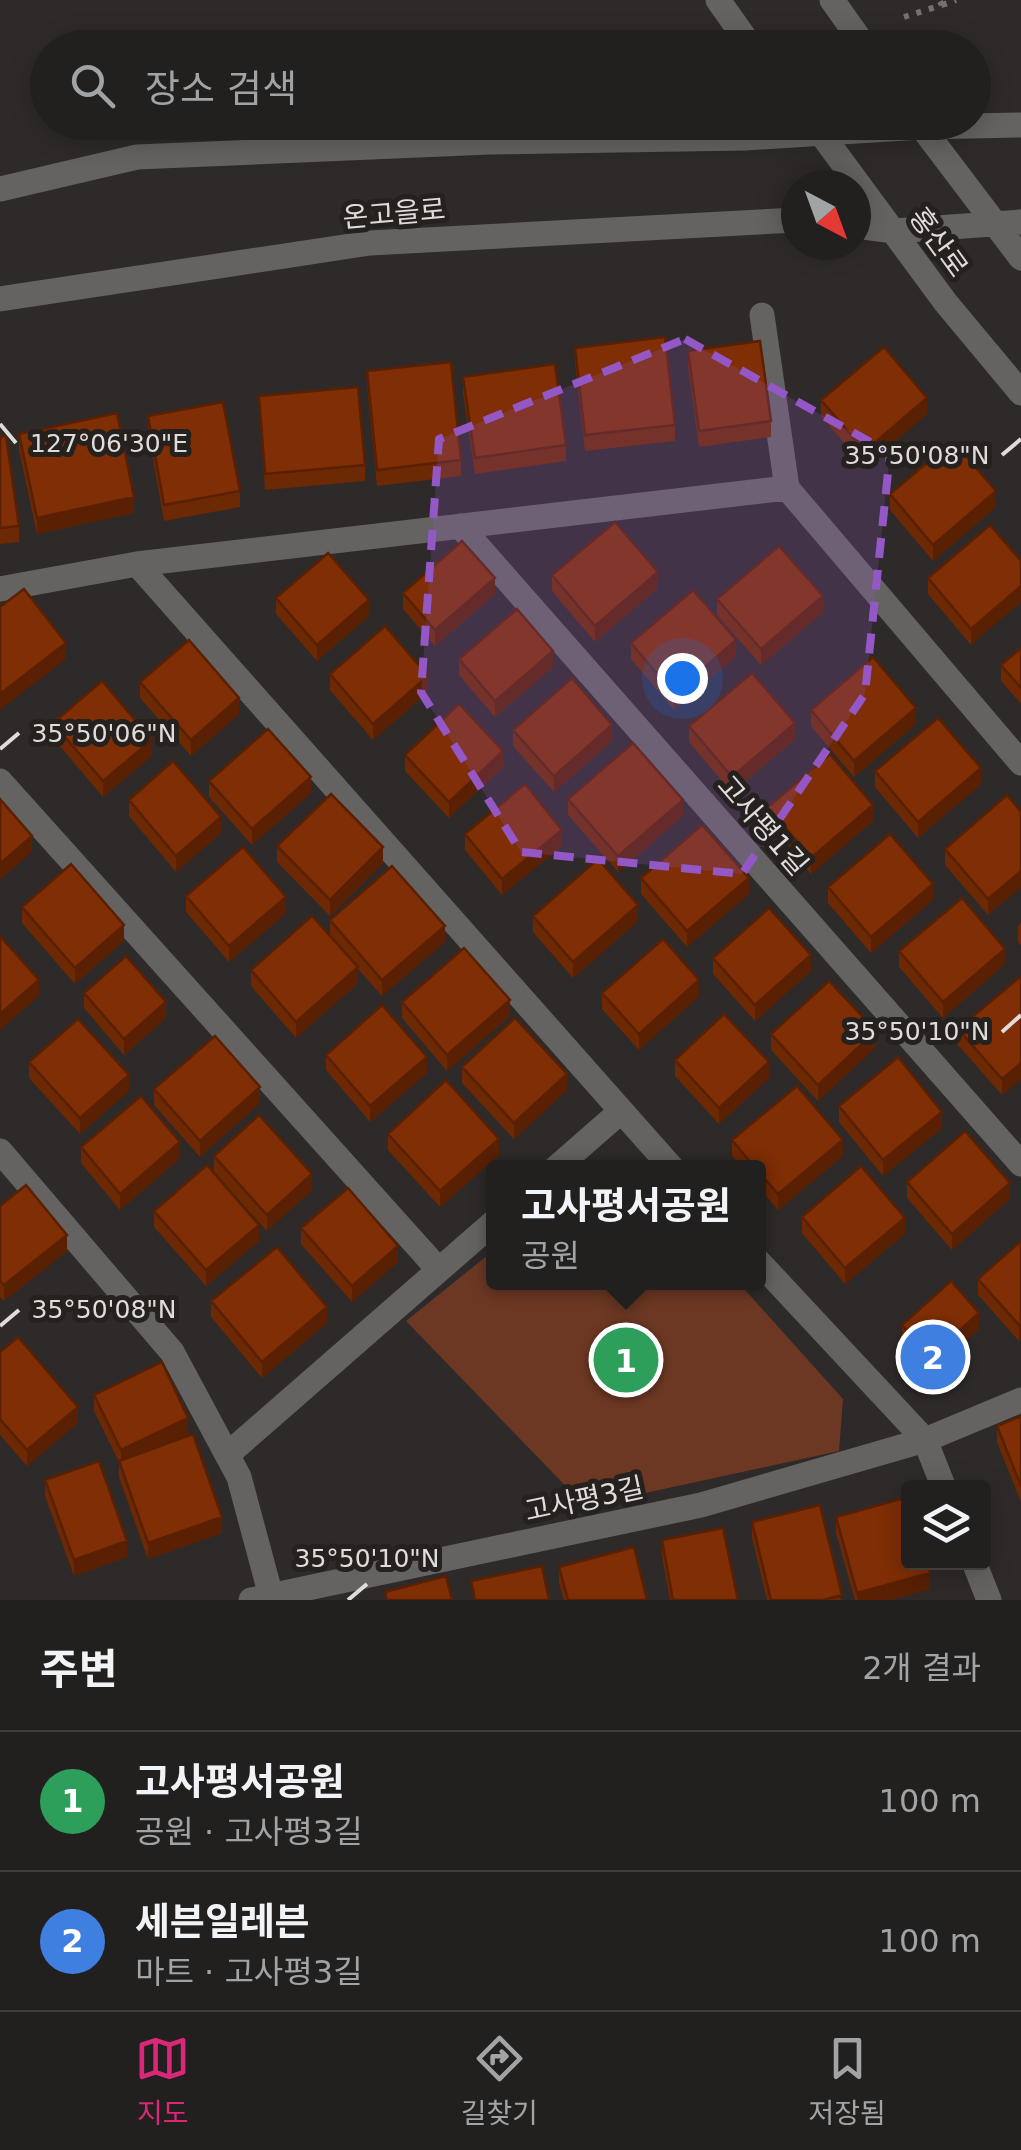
<!DOCTYPE html>
<html lang="ko">
<head>
<meta charset="utf-8">
<style>
  body { margin:0; font-family:"DejaVu Sans","Noto Sans KR",sans-serif; background:#2a2828; color:#f1f3f6 }
  .controls { position:absolute; right:30px; bottom:30px; display:grid; overflow:hidden; border-radius:10px; box-shadow:0 5px 25px #0003 }
  .controls button { width:90px; height:90px; display:grid; place-items:center; padding:0; border:0; border-bottom:2px solid #3f3e3d; background:#22201f; color:#f1f3f6; font:50px sans-serif }
  .compass { position:absolute; left:781px; top:170px; width:90px; height:90px; border-radius:50%; background:#22201f; box-shadow:0 5px 25px #0003; rotate:139deg }
  .you { position:absolute; left:682px; top:678px; width:35px; height:35px; margin:-25px; border:8px solid #fff; border-radius:50%; background:#1a73e8; box-shadow:0 0 0 15px #1a73e833 }
  .badge { display:grid; place-items:center; width:65px; height:65px; border-radius:50%; background:#db2777; color:#fff; font-size:32px; font-weight:700 }
  .pin { position:absolute; translate:-50% -50%; border:5px solid #fff; box-shadow:0 2px 10px #0006 }
  .popup { position:absolute; left:486px; top:1160px; width:280px; height:130px; box-sizing:border-box; display:grid; place-content:center; border-radius:10px; background:#22201f; filter:drop-shadow(0 2px 8px #0005); font-size:32px; white-space:nowrap; color:#a2a3a4 }
  .popup b { font-size:38px; color:#f1f3f6 }
  .popup::after { content:''; position:absolute; left:50%; top:100%; margin-left:-20px; border:20px solid transparent; border-top-color:#22201f }
  .list { margin:0; padding:0; list-style:none }
  h2 { display:flex; justify-content:space-between; align-items:center; height:130px; margin:0; padding:0 40px; font-size:42px }
  h2 small { font-size:32px; font-weight:400; color:#a2a3a4 }
  .list li { display:grid; grid-template-columns:65px 1fr auto; gap:30px; align-items:center; box-sizing:border-box; height:140px; padding:0 40px; border-top:2px solid #3f3e3d }
  .list b { display:block; font-size:38px; white-space:nowrap }
  .list p { margin:0; font-size:32px; white-space:nowrap; color:#a2a3a4 }
  .list em { font-size:32px; font-style:normal; color:#a2a3a4 }
  .icon { flex:none; width:55px; height:55px; fill:none; stroke:currentColor; stroke-width:2; stroke-linecap:round; stroke-linejoin:round }
  .map { position:relative; flex:none; width:1021px; height:1600px; overflow:hidden }
  .search { position:absolute; background:#22201f; box-shadow:0 5px 25px #0003; left:30px; right:30px; top:30px; height:110px; display:flex; align-items:center; gap:25px; box-sizing:border-box; padding:0 35px; border-radius:55px; color:#a2a3a4; font-size:38px }
  .sheet { height:410px; background:#22201f }
  nav { display:flex; justify-content:space-around; align-items:center; box-sizing:border-box; height:140px; border-top:2px solid #3f3e3d; background:#22201f; font-size:28px; color:#a2a3a4 }
  nav a { display:grid; justify-items:center; gap:5px }
  nav .on { color:#db2777 }
  .map>svg:first-child { display:block }
</style>
</head>
<body>
<div class="map">
<svg width="1021" height="1600" viewBox="0 0 1021 1600">
  <rect width="100%" height="100%" fill="#2e2a29"/>
  <!-- green -->
  <path fill="#6c3823" d="M 493,1251 L 494,1282 L 739,1283 L 843,1399 L 839,1451 L 585,1506 L 406,1321 Z"/>
  <g fill="none" stroke-linecap="round" stroke-linejoin="round">
    <!-- path -->
    <path stroke="#757170" stroke-width="6" stroke-dasharray="5 8" stroke-linecap="butt" d="M 942,5 L 956,0
      M 904,17 L 942,5 L 939,0"/>
    <!-- pedestrian -->
    <path stroke="#656362" stroke-width="25" d="M 762,315 L 787,488"/>
    <!-- minor -->
    <path stroke="#656362" stroke-width="25" d="M 460,526 L 1021,1164
      M 137,564 L 672,1168
      M 0,589 L 137,564 L 787,488 L 1021,763
      M 0,781 L 439,1270
      M 0,1151 L 172,1352 L 239,1477 L 271,1596
      M 556,1168 L 620,1112
      M 758,1261 L 925,1440 L 944,1488
      M 227,1455 L 494,1222
      M 974,1562 L 989,1600
      M 251,1600 L 701,1505 L 925,1440 L 1021,1400"/>
    <!-- tertiary -->
    <path stroke="#656362" stroke-width="25" d="M 718,0 L 752,48
      M 832,0 L 866,48
      M 918,122 L 1021,258
      M 814,124 L 946,303 L 1021,393
      M 0,189 L 137,157 L 489,142 L 745,138 L 921,127 L 1021,125
      M 856,226 L 894,231 L 1021,222
      M 0,299 L 370,243 L 796,220"/>
  </g>
  <!-- wall -->
  <path fill="#6d2804" d="M 575,348 L 675,425 L 675,441 L 585,451 L 575,364 Z
    M 688,351 L 771,421 L 771,437 L 699,447 L 688,367 Z
    M 367,371 L 461,460 L 461,476 L 377,486 L 367,387 Z
    M 463,377 L 566,445 L 566,461 L 475,474 L 463,393 Z
    M 259,396 L 365,465 L 365,481 L 265,490 Z
    M 821,400 L 927,414 L 865,467 L 821,416 Z
    M 148,416 L 240,491 L 240,507 L 164,521 L 148,432 Z
    M 19,434 L 134,513 L 37,534 L 19,450 Z
    M 0,437 L 19,526 L 19,542 L 0,544 Z
    M 890,494 L 996,507 L 933,561 L 890,510 Z
    M 990,525 L 971,645 L 928,594 L 928,578 Z
    M 552,575 L 658,588 L 595,642 L 552,591 Z
    M 403,593 L 495,594 L 435,646 L 403,609 Z
    M 276,598 L 369,616 L 317,661 L 276,614 Z
    M 717,599 L 823,612 L 761,665 L 717,615 Z
    M 631,643 L 736,656 L 674,710 L 631,659 Z
    M 1021,648 L 1021,704 L 1001,681 L 1001,665 Z
    M 459,659 L 553,667 L 495,717 L 459,675 Z
    M 330,674 L 428,692 L 373,740 L 330,690 Z
    M 140,682 L 239,714 L 191,756 L 140,698 Z
    M 811,710 L 916,724 L 854,777 L 811,726 Z
    M 53,723 L 152,756 L 103,797 L 53,738 Z
    M 689,726 L 795,739 L 732,793 L 689,742 Z
    M 513,730 L 612,741 L 554,792 L 513,746 Z
    M 405,755 L 503,767 L 449,818 L 405,771 Z
    M 875,771 L 981,784 L 918,838 L 875,787 Z
    M 209,781 L 311,793 L 252,845 L 209,797 Z
    M 568,799 L 683,816 L 618,872 L 568,815 Z
    M 129,800 L 221,833 L 176,872 L 129,816 Z
    M 768,807 L 873,821 L 811,874 L 768,823 Z
    M 1021,812 L 1021,887 L 988,915 L 945,865 L 945,849 Z
    M 465,834 L 562,846 L 502,895 L 465,850 Z
    M 277,846 L 383,863 L 330,916 L 277,862 Z
    M 641,878 L 749,894 L 687,947 L 641,894 Z
    M 828,887 L 933,900 L 871,953 L 828,903 Z
    M 186,896 L 286,913 L 229,962 L 186,912 Z
    M 22,907 L 124,941 L 75,984 L 22,923 Z
    M 533,916 L 638,921 L 573,978 L 533,932 Z
    M 330,920 L 445,942 L 382,996 L 358,969 L 358,983 L 296,1038 L 251,986 L 251,970 L 330,935 Z
    M 1021,923 L 1021,945 L 1018,942 L 1018,926 Z
    M 899,951 L 1005,964 L 943,1018 L 899,967 Z
    M 713,958 L 811,971 L 755,1021 L 713,974 Z
    M 1021,976 L 1021,1079 L 1002,1095 L 958,1045 L 958,1029 Z
    M 84,993 L 166,1018 L 124,1055 L 84,1008 Z
    M 602,993 L 699,996 L 639,1050 L 602,1009 Z
    M 402,1002 L 510,1016 L 447,1071 L 402,1018 Z
    M 771,1034 L 876,1047 L 818,1101 L 771,1050 Z
    M 326,1055 L 427,1073 L 370,1122 L 326,1070 Z
    M 675,1060 L 769,1078 L 719,1124 L 675,1076 Z
    M 29,1062 L 129,1091 L 80,1134 L 29,1078 Z
    M 462,1067 L 567,1090 L 514,1139 L 462,1083 Z
    M 154,1089 L 260,1103 L 200,1157 L 154,1105 Z
    M 839,1106 L 942,1128 L 883,1176 L 839,1122 Z
    M 388,1134 L 499,1155 L 440,1207 L 388,1150 Z
    M 732,1140 L 843,1156 L 778,1210 L 758,1187 L 758,1168 L 742,1168 L 732,1156 Z
    M 81,1147 L 180,1158 L 120,1210 L 81,1163 Z
    M 214,1156 L 312,1190 L 267,1231 L 214,1172 Z
    M 907,1182 L 1010,1199 L 952,1250 L 907,1198 Z
    M 0,1206 L 67,1251 L 4,1301 L 0,1297 Z
    M 154,1211 L 259,1241 L 206,1286 L 154,1227 Z
    M 802,1217 L 905,1234 L 845,1284 L 802,1233 Z
    M 301,1228 L 398,1262 L 352,1302 L 301,1244 Z
    M 1021,1241 L 1019,1341 L 978,1295 L 978,1279 Z
    M 211,1301 L 327,1323 L 262,1378 L 211,1317 Z
    M 902,1325 L 979,1329 L 930,1373 L 902,1341 Z
    M 0,1352 L 78,1423 L 27,1466 L 0,1435 Z
    M 94,1395 L 188,1434 L 171,1442 L 222,1533 L 148,1559 L 119,1477 L 119,1462 L 94,1411 Z
    M 1021,1416 L 1021,1502 L 997,1442 L 997,1426 Z
    M 45,1480 L 127,1557 L 74,1576 L 45,1496 Z
    M 836,1517 L 930,1589 L 891,1600 L 855,1600 L 836,1533 Z
    M 752,1522 L 842,1600 L 767,1600 L 752,1538 Z
    M 662,1540 L 738,1600 L 670,1600 L 662,1556 Z
    M 559,1567 L 647,1600 L 564,1600 L 559,1583 Z"/>
  <!-- shaded-wall -->
  <path fill="#592004" d="M 927,398 L 927,414 L 865,467 L 865,451 Z
    M 996,491 L 996,507 L 933,561 L 933,545 Z
    M 134,497 L 134,513 L 37,534 L 37,518 Z
    M 658,572 L 658,588 L 595,642 L 595,626 Z
    M 495,578 L 495,594 L 435,646 L 435,630 Z
    M 1021,586 L 1021,602 L 971,645 L 971,629 Z
    M 823,596 L 823,612 L 761,665 L 761,649 Z
    M 369,600 L 369,616 L 317,661 L 317,645 Z
    M 736,640 L 736,656 L 674,710 L 674,694 Z
    M 66,643 L 66,659 L 0,710 L 0,694 Z
    M 553,651 L 553,667 L 495,717 L 495,701 Z
    M 428,676 L 428,692 L 373,740 L 373,724 Z
    M 239,698 L 239,714 L 191,756 L 191,740 Z
    M 916,708 L 916,724 L 854,777 L 854,761 Z
    M 795,723 L 795,739 L 732,793 L 732,777 Z
    M 612,725 L 612,741 L 554,792 L 554,776 Z
    M 152,740 L 152,756 L 103,797 L 103,781 Z
    M 503,751 L 503,767 L 449,818 L 449,802 Z
    M 981,768 L 981,784 L 918,838 L 918,822 Z
    M 311,777 L 311,793 L 252,845 L 252,829 Z
    M 683,800 L 683,816 L 618,872 L 618,856 Z
    M 873,805 L 873,821 L 811,874 L 811,858 Z
    M 221,817 L 221,833 L 176,872 L 176,856 Z
    M 562,830 L 562,846 L 502,895 L 502,879 Z
    M 32,836 L 32,852 L 0,880 L 0,864 Z
    M 383,847 L 383,863 L 330,916 L 330,900 Z
    M 1021,871 L 1021,887 L 988,915 L 988,899 Z
    M 749,878 L 749,894 L 687,947 L 687,931 Z
    M 933,884 L 933,900 L 871,953 L 871,937 Z
    M 286,897 L 286,913 L 229,962 L 229,946 Z
    M 638,905 L 638,921 L 573,978 L 573,962 Z
    M 124,925 L 124,941 L 75,984 L 75,968 Z
    M 445,926 L 445,942 L 382,996 L 382,980 Z
    M 1005,949 L 1005,964 L 943,1018 L 943,1002 Z
    M 811,955 L 811,971 L 755,1021 L 755,1005 Z
    M 358,967 L 358,983 L 296,1038 L 296,1022 Z
    M 39,980 L 39,996 L 0,1030 L 0,1014 Z
    M 699,980 L 699,996 L 639,1050 L 639,1034 Z
    M 510,1000 L 510,1016 L 447,1071 L 447,1055 Z
    M 166,1002 L 166,1018 L 124,1055 L 124,1039 Z
    M 876,1031 L 876,1047 L 818,1101 L 818,1085 Z
    M 427,1057 L 427,1073 L 370,1122 L 370,1106 Z
    M 769,1062 L 769,1078 L 719,1124 L 719,1108 Z
    M 1021,1063 L 1021,1079 L 1002,1095 L 1002,1079 Z
    M 567,1074 L 567,1090 L 514,1139 L 514,1123 Z
    M 129,1075 L 129,1091 L 80,1134 L 80,1118 Z
    M 260,1087 L 260,1103 L 200,1157 L 200,1141 Z
    M 942,1112 L 942,1128 L 883,1176 L 883,1160 Z
    M 499,1139 L 499,1155 L 440,1207 L 440,1191 Z
    M 843,1140 L 843,1156 L 778,1210 L 778,1194 Z
    M 180,1142 L 180,1158 L 120,1210 L 120,1194 Z
    M 312,1174 L 312,1190 L 267,1231 L 267,1215 Z
    M 1010,1183 L 1010,1199 L 952,1250 L 952,1234 Z
    M 905,1218 L 905,1234 L 845,1284 L 845,1268 Z
    M 259,1225 L 259,1241 L 206,1286 L 206,1270 Z
    M 67,1235 L 67,1251 L 4,1301 L 4,1285 Z
    M 398,1246 L 398,1262 L 352,1302 L 352,1286 Z
    M 327,1307 L 327,1323 L 262,1378 L 262,1362 Z
    M 979,1313 L 979,1329 L 930,1373 L 930,1357 Z
    M 1021,1323 L 1021,1339 L 1019,1341 L 1019,1325 Z
    M 78,1407 L 78,1423 L 27,1466 L 27,1450 Z
    M 188,1418 L 188,1434 L 121,1466 L 121,1450 Z
    M 222,1517 L 222,1533 L 148,1559 L 148,1543 Z
    M 127,1541 L 127,1557 L 74,1576 L 74,1560 Z
    M 930,1573 L 930,1589 L 891,1600 L 857,1600 L 857,1593 Z"/>
  <!-- building -->
  <path fill="#7f2e05" stroke="#592004" stroke-width="2.5" d="M 665,337 L 675,425 L 585,435 L 575,348 Z
    M 760,341 L 771,421 L 699,431 L 688,351 Z
    M 884,347 L 927,398 L 865,451 L 821,400 Z
    M 451,362 L 461,460 L 377,470 L 367,371 Z
    M 555,364 L 566,445 L 475,458 L 463,377 Z
    M 358,387 L 365,465 L 265,474 L 259,396 Z
    M 223,402 L 240,491 L 164,505 L 148,416 Z
    M 117,413 L 134,497 L 37,518 L 19,434 Z
    M 6,436 L 19,526 L 0,528 L 0,437 Z
    M 953,441 L 996,491 L 933,545 L 890,494 Z
    M 615,522 L 658,572 L 595,626 L 552,575 Z
    M 990,525 L 1021,561 L 1021,586 L 971,629 L 928,578 Z
    M 462,541 L 495,578 L 435,630 L 403,593 Z
    M 779,546 L 823,596 L 761,649 L 717,599 Z
    M 328,553 L 369,600 L 317,645 L 276,598 Z
    M 24,589 L 66,643 L 0,694 L 0,607 Z
    M 693,590 L 736,640 L 674,694 L 631,643 Z
    M 517,609 L 553,651 L 495,701 L 459,659 Z
    M 385,626 L 428,676 L 373,724 L 330,674 Z
    M 189,640 L 239,698 L 191,740 L 140,682 Z
    M 1021,648 L 1021,688 L 1001,665 Z
    M 873,657 L 916,708 L 854,761 L 811,710 Z
    M 752,673 L 795,723 L 732,777 L 689,726 Z
    M 572,678 L 612,725 L 554,776 L 513,730 Z
    M 102,681 L 152,740 L 103,781 L 53,723 Z
    M 459,704 L 503,751 L 449,802 L 405,755 Z
    M 938,718 L 981,768 L 918,822 L 875,771 Z
    M 268,729 L 311,777 L 252,829 L 209,781 Z
    M 633,743 L 683,800 L 618,856 L 568,799 Z
    M 830,754 L 873,805 L 811,858 L 768,807 Z
    M 173,761 L 221,817 L 176,856 L 129,800 Z
    M 525,784 L 562,830 L 502,879 L 465,834 Z
    M 331,794 L 383,847 L 330,900 L 277,846 Z
    M 1007,795 L 1021,812 L 1021,871 L 988,899 L 945,849 Z
    M 0,799 L 32,836 L 0,864 Z
    M 702,825 L 749,878 L 687,931 L 641,878 Z
    M 890,834 L 933,884 L 871,937 L 828,887 Z
    M 243,847 L 286,897 L 229,946 L 186,896 Z
    M 598,859 L 638,905 L 573,962 L 533,916 Z
    M 71,864 L 124,925 L 75,968 L 22,907 Z
    M 392,866 L 445,926 L 382,980 L 330,920 Z
    M 962,898 L 1005,949 L 943,1002 L 899,951 Z
    M 769,908 L 811,955 L 755,1005 L 713,958 Z
    M 312,916 L 358,967 L 296,1022 L 251,970 Z
    M 0,936 L 39,980 L 0,1014 Z
    M 663,939 L 699,980 L 639,1034 L 602,993 Z
    M 464,948 L 510,1000 L 447,1055 L 402,1002 Z
    M 126,956 L 166,1002 L 124,1039 L 84,993 Z
    M 1021,976 L 1021,1063 L 1002,1079 L 958,1029 Z
    M 829,981 L 876,1031 L 818,1085 L 771,1034 Z
    M 382,1005 L 427,1057 L 370,1106 L 326,1055 Z
    M 724,1014 L 769,1062 L 719,1108 L 675,1060 Z
    M 515,1018 L 567,1074 L 514,1123 L 462,1067 Z
    M 78,1019 L 129,1075 L 80,1118 L 29,1062 Z
    M 215,1036 L 260,1087 L 200,1141 L 154,1089 Z
    M 898,1057 L 942,1112 L 883,1160 L 839,1106 Z
    M 446,1080 L 499,1139 L 440,1191 L 388,1134 Z
    M 797,1086 L 843,1140 L 778,1194 L 758,1171 L 758,1168 L 755,1168 L 732,1140 Z
    M 141,1096 L 180,1142 L 120,1194 L 81,1147 Z
    M 259,1115 L 312,1174 L 267,1215 L 214,1156 Z
    M 965,1131 L 1010,1183 L 952,1234 L 907,1182 Z
    M 207,1165 L 259,1225 L 206,1270 L 154,1211 Z
    M 861,1166 L 905,1218 L 845,1268 L 802,1217 Z
    M 26,1185 L 67,1235 L 4,1285 L 0,1281 L 0,1206 Z
    M 348,1188 L 398,1246 L 352,1286 L 301,1228 Z
    M 1021,1241 L 1021,1323 L 1019,1325 L 978,1279 Z
    M 277,1247 L 327,1307 L 262,1362 L 211,1301 Z
    M 951,1281 L 979,1313 L 930,1357 L 902,1325 Z
    M 18,1337 L 78,1407 L 27,1450 L 0,1419 L 0,1352 Z
    M 162,1362 L 188,1418 L 121,1450 L 94,1395 Z
    M 1021,1416 L 1021,1486 L 997,1426 Z
    M 193,1434 L 222,1517 L 148,1543 L 119,1461 Z
    M 99,1461 L 127,1541 L 74,1560 L 45,1480 Z
    M 908,1497 L 908,1562 L 927,1562 L 930,1573 L 857,1593 L 836,1517 Z
    M 820,1505 L 842,1595 L 823,1600 L 771,1600 L 752,1522 Z
    M 723,1528 L 738,1600 L 673,1600 L 662,1540 Z
    M 634,1547 L 647,1600 L 568,1600 L 559,1567 Z
    M 542,1566 L 549,1600 L 475,1600 L 471,1581 Z
    M 446,1576 L 452,1600 L 387,1600 L 385,1592 Z"/>
  <!-- marked area -->
  <path fill="#9458c6" fill-opacity="0.2" stroke="#9458c6" stroke-width="8" stroke-dasharray="20 12" stroke-linejoin="round" d="M 685,339 L 890,453 L 865,694 L 742,874 L 521,852 L 421,692 L 439,439 Z"/>
  <!-- ticks -->
  <path fill="none" stroke="#dfdcdb" stroke-width="4" d="M 0,424 L 16,443M 1002,455 L 1021,439M 0,749 L 19,733M 1002,1032 L 1021,1015M 0,1326 L 19,1310M 348,1600 L 367,1584"/>
  <g text-anchor="middle" stroke-width="10" stroke-linejoin="round" paint-order="stroke">
    <!-- street labels -->
    <g font-size="28" fill="#dfdcdb" stroke="#25211f">
      <text transform="translate(394 213) rotate(-5)" y="10">온고을로</text>
      <text transform="translate(939 242) rotate(54)" y="10">홍산로</text>
      <text transform="translate(763 825) rotate(49)" y="10">고사평1길</text>
      <text transform="translate(584 1499) rotate(-12)" y="10">고사평3길</text>
    </g>
  </g>
  <g font-size="25" text-anchor="middle" fill="#dfdcdb" stroke="#25211f" stroke-width="10" stroke-linejoin="round" paint-order="stroke">
    <text x="109" y="452">127°06'30"E</text>
    <text x="917" y="464">35°50'08"N</text>
    <text x="104" y="742">35°50'06"N</text>
    <text x="917" y="1040">35°50'10"N</text>
    <text x="104" y="1318">35°50'08"N</text>
    <text x="367" y="1567">35°50'10"N</text>
  </g>
</svg>
<div class="controls">
<button><svg class="icon" aria-label="layers" viewBox="0 0 24 24"><path d="M12 4l9 5-9 5-9-5zM3 14l9 5 9-5"/></svg></button>
</div>
<svg class="compass" viewBox="-18 -18 36 36"><path d="M0-13l5 13h-10z" fill="#e53935"/><path d="M0 13l5-13h-10z" fill="#a2a3a4"/></svg>
<div class="you"></div>
<div class="pin badge" style="left:626px;top:1360px;background:#2e9e5b">1</div>
<div class="popup"><b>고사평서공원</b>공원</div>
<div class="pin badge" style="left:933px;top:1357px;background:#3f7fe0">2</div>
<div class="search"><svg class="icon" aria-label="search" viewBox="0 0 24 24"><circle cx="10" cy="10" r="6"/><path d="M15 15l6 6"/></svg>장소 검색</div>
</div>
<section class="sheet">
<h2>주변<small>2개 결과</small></h2>
<ul class="list">
<li><span class="badge" style="background:#2e9e5b">1</span><div><b>고사평서공원</b><p>공원 · 고사평3길</p></div><em>100 m</em></li>
<li><span class="badge" style="background:#3f7fe0">2</span><div><b>세븐일레븐</b><p>마트 · 고사평3길</p></div><em>100 m</em></li>
</ul>
</section>
<nav>
<a class="on"><svg class="icon" aria-label="map" viewBox="0 0 24 24"><path d="M3 6l6-2 6 2 6-2v14l-6 2-6-2-6 2zM9 4v14M15 6v14"/></svg>지도</a>
<a><svg class="icon" aria-label="directions" viewBox="0 0 24 24"><path d="M12 3l9 9-9 9-9-9zM9 14v-3h6M13 9l2 2-2 2"/></svg>길찾기</a>
<a><svg class="icon" aria-label="saved" viewBox="0 0 24 24"><path d="M7 4h10v16l-5-4-5 4z"/></svg>저장됨</a>
</nav>
</body>
</html>
